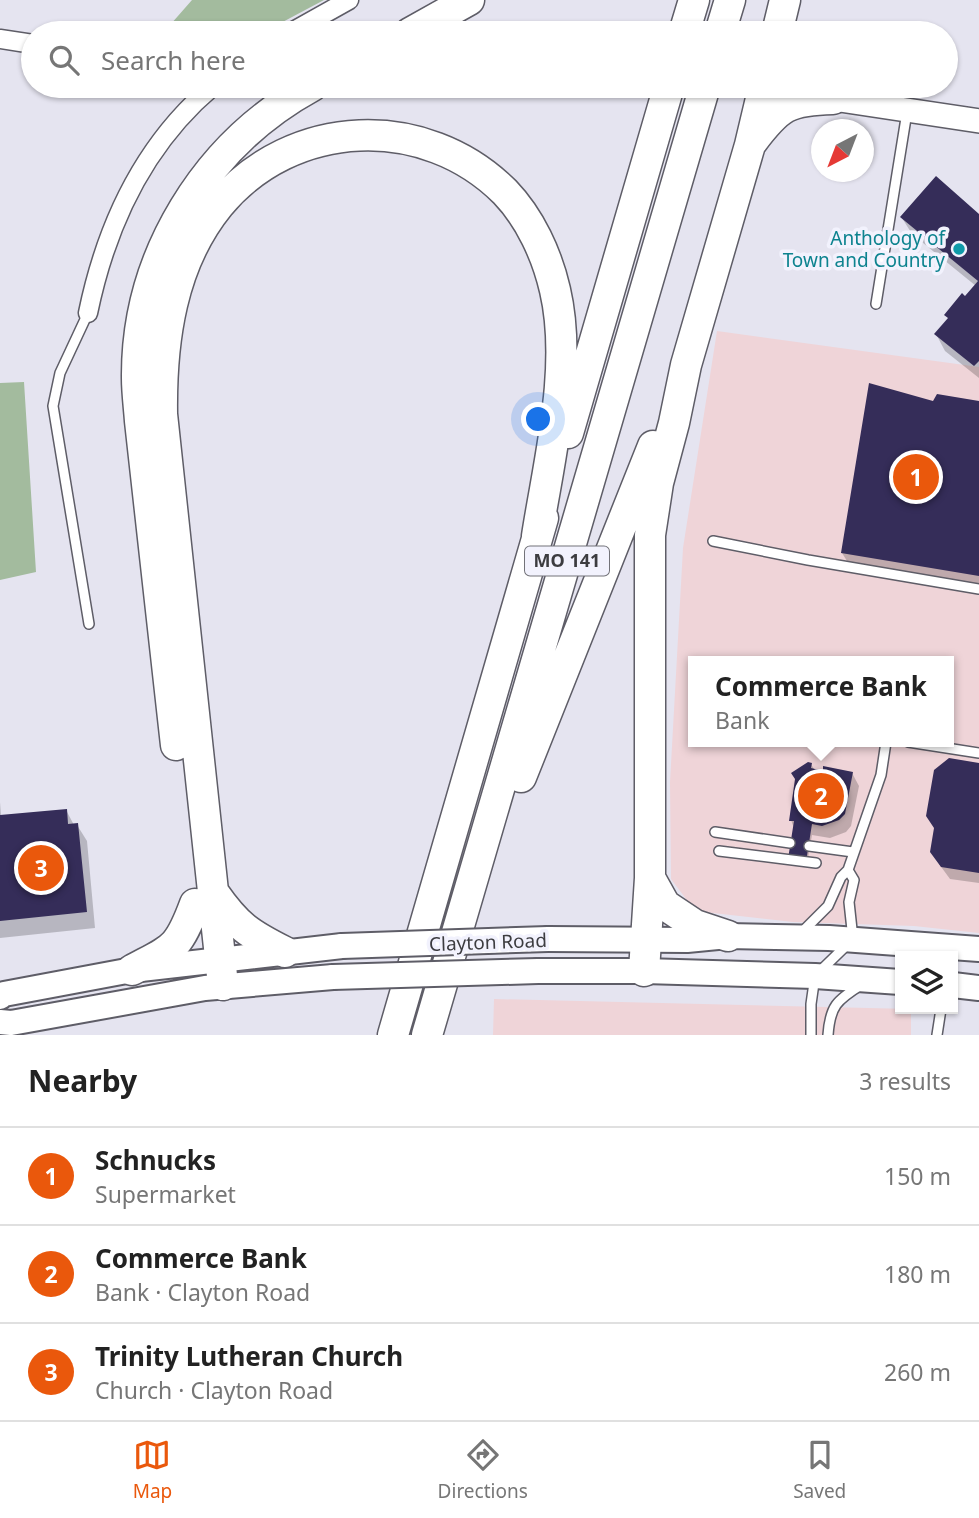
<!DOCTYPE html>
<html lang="en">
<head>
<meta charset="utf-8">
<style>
  body { margin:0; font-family:"Noto Sans",sans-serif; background:#f6f6f6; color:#222 }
  .controls { position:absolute; right:21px; bottom:21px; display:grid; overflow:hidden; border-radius:0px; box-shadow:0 2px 5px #0004 }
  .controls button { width:63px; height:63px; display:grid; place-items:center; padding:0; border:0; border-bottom:2px solid #e0e0e0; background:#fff; color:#222; font:35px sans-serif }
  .compass { position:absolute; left:811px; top:119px; width:63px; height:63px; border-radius:50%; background:#fff; box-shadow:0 2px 5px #0004; rotate:222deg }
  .you { position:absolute; left:539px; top:420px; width:24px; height:24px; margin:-18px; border:5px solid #fff; border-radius:50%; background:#1a73e8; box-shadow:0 0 0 10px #1a73e833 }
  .badge { display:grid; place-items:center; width:46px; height:46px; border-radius:50%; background:#ea580c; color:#fff; font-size:23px; font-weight:700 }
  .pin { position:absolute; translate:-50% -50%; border:4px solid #fff; box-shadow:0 2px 7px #0006 }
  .popup { position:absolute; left:688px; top:656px; width:266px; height:91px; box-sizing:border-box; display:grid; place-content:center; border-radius:0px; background:#fff; filter:drop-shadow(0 2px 5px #0005); font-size:23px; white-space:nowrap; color:#767676 }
  .popup b { font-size:26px; color:#222 }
  .popup::after { content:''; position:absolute; left:50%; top:100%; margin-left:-14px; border:14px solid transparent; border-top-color:#fff }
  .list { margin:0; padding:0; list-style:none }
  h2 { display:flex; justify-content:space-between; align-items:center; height:91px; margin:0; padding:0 28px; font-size:30px }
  h2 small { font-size:23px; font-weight:400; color:#767676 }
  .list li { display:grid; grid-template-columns:46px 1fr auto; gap:21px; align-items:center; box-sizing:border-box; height:98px; padding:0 28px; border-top:2px solid #e0e0e0 }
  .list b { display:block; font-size:26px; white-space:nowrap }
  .list p { margin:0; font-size:23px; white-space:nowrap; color:#767676 }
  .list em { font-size:23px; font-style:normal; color:#767676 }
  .icon { flex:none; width:38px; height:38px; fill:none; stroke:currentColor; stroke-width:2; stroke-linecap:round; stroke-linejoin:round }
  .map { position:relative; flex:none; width:979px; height:1035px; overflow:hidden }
  .search { position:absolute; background:#fff; box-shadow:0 2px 5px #0004; left:21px; right:21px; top:21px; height:77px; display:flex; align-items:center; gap:18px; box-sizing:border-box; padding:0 24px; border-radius:38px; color:#767676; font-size:26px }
  .sheet { height:385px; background:#fff }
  nav { display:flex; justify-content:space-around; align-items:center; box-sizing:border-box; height:98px; border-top:2px solid #e0e0e0; background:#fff; font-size:19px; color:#767676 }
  nav a { display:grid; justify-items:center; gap:4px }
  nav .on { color:#ea580c }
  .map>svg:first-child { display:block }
</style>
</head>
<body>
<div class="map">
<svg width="979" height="1035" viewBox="0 0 979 1035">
  <rect width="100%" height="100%" fill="#e5e4f0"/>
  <!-- commercial -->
  <path fill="#efd4d8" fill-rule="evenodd" d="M 717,331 L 979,367 L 979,933 L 914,926 L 793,922 L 695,911 L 671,879 L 670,782 L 683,548 ZM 693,661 L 949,661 L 949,742 L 693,742 Z
    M 494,999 L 911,1009 L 911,1035 L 493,1035 Z"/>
  <!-- green -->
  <path fill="#a3bb9e" d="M 192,0 L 324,0 L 262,33 L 163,33 Z
    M 24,382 L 36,572 L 0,580 L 0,383 Z"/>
  <!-- shadow -->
  <path fill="#0003" d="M 979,217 L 979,378 L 945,351 L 936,334 L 976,286 L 912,234 L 902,218 Z
    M 979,402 L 979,591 L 852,569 L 842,553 L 934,403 Z
    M 811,764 L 815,771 L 852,773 L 859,786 L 851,826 L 846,832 L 830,838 L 812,835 L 807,864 L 791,820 Z
    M 979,764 L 979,883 L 950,879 L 939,864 Z
    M 0,802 L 1,816 L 66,810 L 74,825 L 77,825 L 87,841 L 95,928 L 0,938 Z"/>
  <!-- building -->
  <path fill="#352d59" d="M 936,176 L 979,214 L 979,361 L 974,366 L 934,334 L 948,318 L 944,315 L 962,293 L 965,296 L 978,281 L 900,217 Z
    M 869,383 L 933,401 L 937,394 L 979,401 L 979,576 L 841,553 Z
    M 949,758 L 979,763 L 979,873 L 941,867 L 930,852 L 934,828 L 926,816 L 934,770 Z
    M 808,762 L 812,763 L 811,768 L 823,771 L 823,766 L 853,772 L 845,814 L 839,820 L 822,826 L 812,824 L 806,862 L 788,859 L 794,821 L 789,821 L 795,779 L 791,773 Z
    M 67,809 L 68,824 L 78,823 L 87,912 L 0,921 L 0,815 Z"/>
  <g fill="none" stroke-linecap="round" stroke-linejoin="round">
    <defs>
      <path id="service" d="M 876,304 L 907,112
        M 88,313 L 60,373 L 53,406 L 89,624
        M 713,541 L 808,560 L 979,589
        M 908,742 L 979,753
        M 715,832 L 790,843
        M 809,846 L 853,852
        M 719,851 L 816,863
        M 848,870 L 881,775 L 886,742
        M 802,932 L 828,906 L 841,877 L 848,870
        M 811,1035 L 811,1004 L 815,976 L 853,939 L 849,902 L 854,880 L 848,870
        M 828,1035 C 830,1006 837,1000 861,985
        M 937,1035 L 941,1009"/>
      <path id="minor" d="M 290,33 L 349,0
        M 0,39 L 33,44
        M 187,86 L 201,97
        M 88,313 C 106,226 144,144 213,86"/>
      <path id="tertiary" d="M 833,99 L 979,121"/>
      <path id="secondary" d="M 548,939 L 687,940 L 728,936 L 829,938 L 979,949
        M 538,971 L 644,971 L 815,976 L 900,982
        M 953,985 L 979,988
        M 0,997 L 4,994 L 132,970 L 342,946
        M 0,1022 L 11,1023 L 205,988 L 333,977"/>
      <path id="trunk" d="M 410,33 L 469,0
        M 684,33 L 694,0
        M 720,33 L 730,0
        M 777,33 L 785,0
        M 752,142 C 779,106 788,100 833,99
        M 568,433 L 669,86
        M 176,745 L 140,421 C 139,407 137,392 137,378 C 136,256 206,144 312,86
        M 521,777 L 653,446
        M 650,878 L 665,905 L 695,925 L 728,936
        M 214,893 C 237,926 249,934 285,952
        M 132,970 C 173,948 178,950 195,904
        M 644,971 L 650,878 L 650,535 L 658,483 L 674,423 L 686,365 L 750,145 L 764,86
        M 223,985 L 162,414 C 161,341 171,264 219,205 C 292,117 425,112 505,192 C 530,218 547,255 555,290 C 573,367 549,459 537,536
        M 393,1035 L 543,518
        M 427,1035 L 705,86"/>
    </defs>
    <!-- service casing -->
    <use href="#service" stroke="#5e5d67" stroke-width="12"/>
    <!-- minor casing -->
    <use href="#minor" stroke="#5e5d67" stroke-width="21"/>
    <!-- tertiary casing -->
    <use href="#tertiary" stroke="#5e5d67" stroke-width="26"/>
    <!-- secondary casing -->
    <use href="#secondary" stroke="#5e5d67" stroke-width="28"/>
    <!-- trunk casing -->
    <use href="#trunk" stroke="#5e5d67" stroke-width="33"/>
    <!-- service -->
    <use href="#service" stroke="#fff" stroke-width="9"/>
    <!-- minor -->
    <use href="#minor" stroke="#fff" stroke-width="18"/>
    <!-- tertiary -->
    <use href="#tertiary" stroke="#fff" stroke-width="23"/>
    <!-- secondary -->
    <use href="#secondary" stroke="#fff" stroke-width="24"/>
    <!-- trunk -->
    <use href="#trunk" stroke="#fff" stroke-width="30"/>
    <defs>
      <path id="secondary-bridge" d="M 342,946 L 548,939
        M 333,977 L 538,971"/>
    </defs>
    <!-- secondary-bridge casing -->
    <use href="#secondary-bridge" stroke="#5e5d67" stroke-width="28" stroke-linecap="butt"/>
    <!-- secondary-bridge -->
    <use href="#secondary-bridge" stroke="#fff" stroke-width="24"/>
  </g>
  <!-- markers -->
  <circle fill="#0f9aa8" stroke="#f2f2fd" stroke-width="2.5" cx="959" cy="249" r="7"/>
  <g text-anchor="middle" stroke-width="7" stroke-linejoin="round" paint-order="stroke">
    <!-- shield labels -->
    <rect fill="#f2f2fd" stroke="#737379" stroke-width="2" x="525" y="546.5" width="84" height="29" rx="5"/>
    <g font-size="18" font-weight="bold" fill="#3c3c40">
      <text x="567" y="567">MO 141</text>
    </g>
    <!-- culture labels -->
    <g font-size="19" fill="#0d838f" stroke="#f2f2fd" text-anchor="end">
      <text x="945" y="245">Anthology of<tspan x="945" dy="22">Town and Country</tspan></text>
    </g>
    <!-- street labels -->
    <g font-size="19" fill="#3c3c40" stroke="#f2f2fd">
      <text transform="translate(488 942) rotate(-2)" y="7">Clayton Road</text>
    </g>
  </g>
</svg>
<div class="controls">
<button><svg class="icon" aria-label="layers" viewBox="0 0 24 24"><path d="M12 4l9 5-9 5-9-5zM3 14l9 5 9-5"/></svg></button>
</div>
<svg class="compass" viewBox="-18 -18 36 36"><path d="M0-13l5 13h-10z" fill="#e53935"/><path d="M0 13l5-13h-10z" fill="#767676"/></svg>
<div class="you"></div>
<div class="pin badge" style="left:916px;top:477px">1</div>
<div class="pin badge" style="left:821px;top:796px">2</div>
<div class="popup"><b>Commerce Bank</b>Bank</div>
<div class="pin badge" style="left:41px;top:868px">3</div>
<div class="search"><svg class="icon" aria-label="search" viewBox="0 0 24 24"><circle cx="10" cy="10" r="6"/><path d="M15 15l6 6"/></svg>Search here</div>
</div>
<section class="sheet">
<h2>Nearby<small>3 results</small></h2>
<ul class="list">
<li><span class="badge">1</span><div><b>Schnucks</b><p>Supermarket</p></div><em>150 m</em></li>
<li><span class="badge">2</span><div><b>Commerce Bank</b><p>Bank · Clayton Road</p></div><em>180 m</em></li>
<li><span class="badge">3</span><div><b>Trinity Lutheran Church</b><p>Church · Clayton Road</p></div><em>260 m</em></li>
</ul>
</section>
<nav>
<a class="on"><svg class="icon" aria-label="map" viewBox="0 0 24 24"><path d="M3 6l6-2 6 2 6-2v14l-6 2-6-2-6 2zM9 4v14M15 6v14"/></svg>Map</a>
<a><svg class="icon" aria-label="directions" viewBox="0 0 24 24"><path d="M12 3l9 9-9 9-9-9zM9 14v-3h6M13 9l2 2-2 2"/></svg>Directions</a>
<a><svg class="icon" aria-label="saved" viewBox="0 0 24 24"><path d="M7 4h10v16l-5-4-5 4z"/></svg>Saved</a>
</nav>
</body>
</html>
